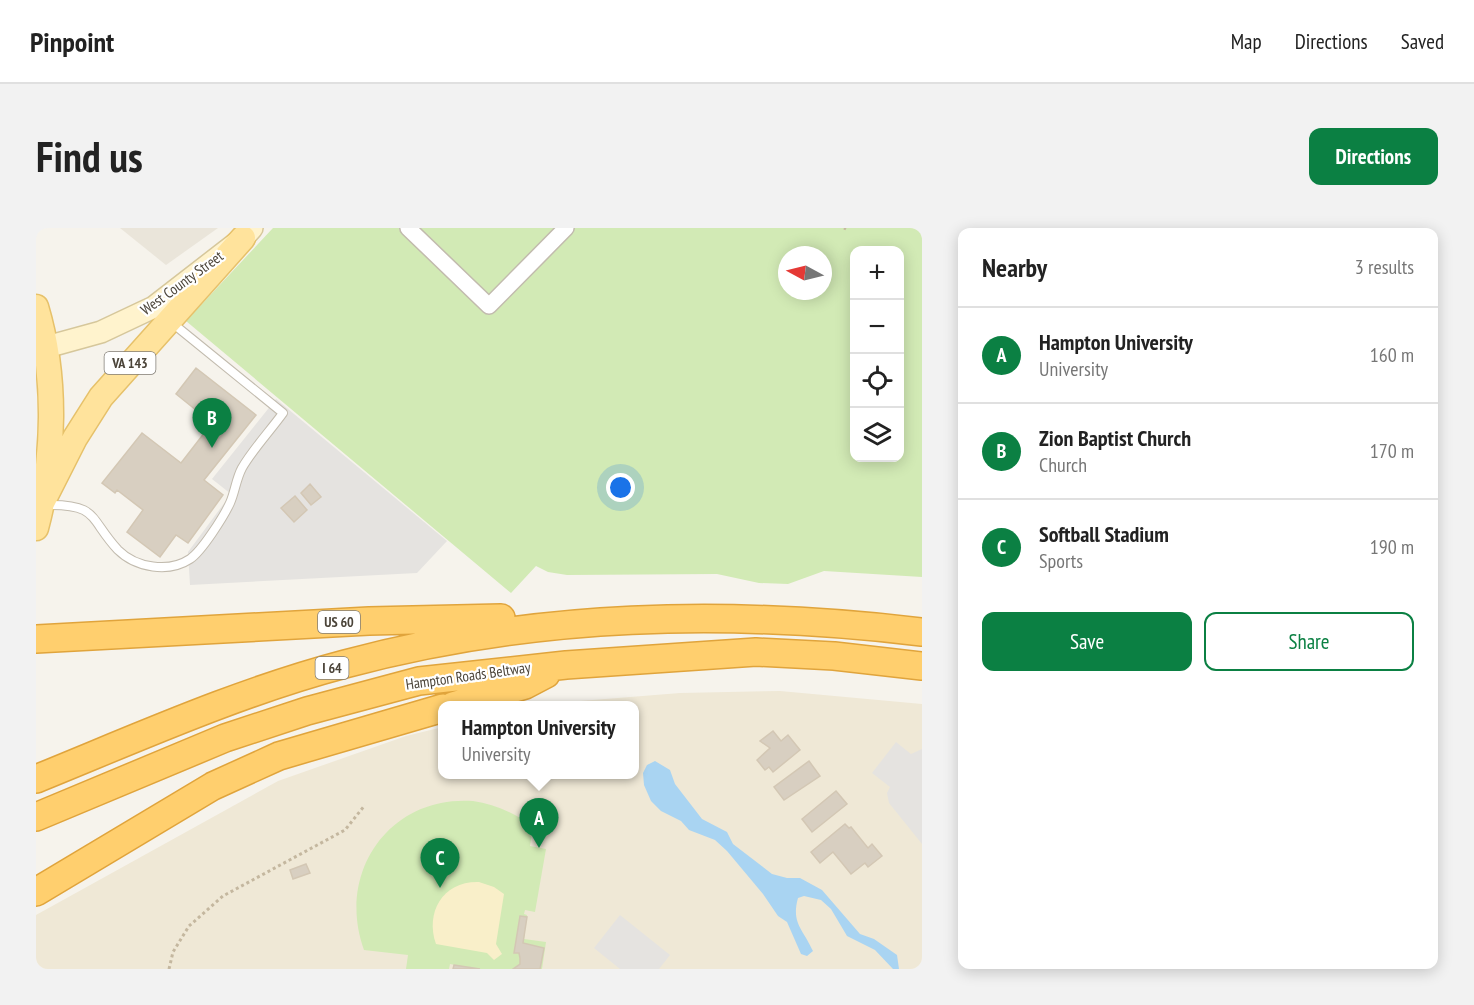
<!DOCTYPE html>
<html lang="en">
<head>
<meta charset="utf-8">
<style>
  body { margin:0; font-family:"PT Sans Narrow",sans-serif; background:#f2f2f2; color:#222 }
  .controls { position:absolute; right:18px; top:18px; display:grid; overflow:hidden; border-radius:12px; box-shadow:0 3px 15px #0003 }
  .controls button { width:54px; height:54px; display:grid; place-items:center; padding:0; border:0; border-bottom:2px solid #e0e0e0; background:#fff; color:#222; font:30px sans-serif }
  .compass { position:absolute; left:742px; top:18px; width:54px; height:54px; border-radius:50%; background:#fff; box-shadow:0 3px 15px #0003; rotate:277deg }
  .you { position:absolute; left:585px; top:260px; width:21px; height:21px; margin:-15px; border:4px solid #fff; border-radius:50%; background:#1a73e8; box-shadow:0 0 0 9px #1a73e833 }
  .badge { display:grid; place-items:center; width:39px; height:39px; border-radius:50%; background:#0b8043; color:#fff; font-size:20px; font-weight:700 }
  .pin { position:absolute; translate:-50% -50px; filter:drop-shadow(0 2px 3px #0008) }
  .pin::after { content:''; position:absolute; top:32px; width:21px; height:18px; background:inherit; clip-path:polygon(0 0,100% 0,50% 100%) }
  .popup { position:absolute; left:402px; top:473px; width:201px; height:78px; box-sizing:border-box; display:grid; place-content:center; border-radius:12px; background:#fff; filter:drop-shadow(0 2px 4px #0005); font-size:20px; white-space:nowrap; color:#767676 }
  .popup b { font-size:22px; color:#222 }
  .popup::after { content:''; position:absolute; left:50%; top:100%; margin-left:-12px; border:12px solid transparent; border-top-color:#fff }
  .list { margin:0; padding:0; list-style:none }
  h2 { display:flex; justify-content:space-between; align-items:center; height:78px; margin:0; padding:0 24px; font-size:26px }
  h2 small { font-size:20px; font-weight:400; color:#767676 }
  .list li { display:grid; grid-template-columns:39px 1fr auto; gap:18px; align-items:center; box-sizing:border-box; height:96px; padding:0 24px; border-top:2px solid #e0e0e0 }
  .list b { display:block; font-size:22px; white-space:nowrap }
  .list p { margin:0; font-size:20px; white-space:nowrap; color:#767676 }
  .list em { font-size:20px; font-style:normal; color:#767676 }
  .actions { display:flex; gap:12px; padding:18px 24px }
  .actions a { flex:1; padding:14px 0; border:2px solid #0b8043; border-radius:12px; text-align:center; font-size:21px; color:#0b8043 }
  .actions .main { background:#0b8043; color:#fff }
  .icon { flex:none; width:33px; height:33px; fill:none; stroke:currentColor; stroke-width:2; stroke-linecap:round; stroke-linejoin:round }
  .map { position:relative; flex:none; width:886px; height:741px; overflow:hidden; border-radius:12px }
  header { display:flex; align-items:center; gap:36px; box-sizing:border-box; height:84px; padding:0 30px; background:#fff; border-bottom:2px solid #e0e0e0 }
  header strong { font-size:28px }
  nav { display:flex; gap:33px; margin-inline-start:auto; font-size:21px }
  .intro { display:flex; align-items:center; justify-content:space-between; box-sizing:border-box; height:144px; padding:0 36px }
  h1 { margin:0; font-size:42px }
  .button { padding:15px 27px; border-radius:12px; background:#0b8043; color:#fff; font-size:21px; font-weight:700 }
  main { display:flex; gap:36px; padding:0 36px }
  aside { flex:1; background:#fff; border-radius:12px; box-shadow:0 3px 15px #0003 }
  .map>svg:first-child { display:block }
</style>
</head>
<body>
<header>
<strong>Pinpoint</strong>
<nav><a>Map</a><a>Directions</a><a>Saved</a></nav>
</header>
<div class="intro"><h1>Find us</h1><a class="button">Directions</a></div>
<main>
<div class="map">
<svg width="886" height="741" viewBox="0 0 886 741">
  <rect width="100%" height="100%" fill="#f6f3ec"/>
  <!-- residential -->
  <path fill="#eae5da" d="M 84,0 L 182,0 L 130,37 Z"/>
  <!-- education -->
  <path fill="#efe8d6" d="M 744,463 L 886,476 L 886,741 L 0,741 L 0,687 L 242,553 L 370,508 L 407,499 L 407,546 L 599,546 L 599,478 L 494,477 L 644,465 Z"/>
  <!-- green -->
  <path fill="#d2eab5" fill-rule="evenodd" d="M 237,0 L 886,0 L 886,349 L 788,343 L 752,356 L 723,355 L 681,346 L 531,347 L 512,344 L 500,338 L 475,365 L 150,93 ZM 818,22 L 864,22 L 864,230 L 818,230 ZM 751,27 L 787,27 L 787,63 L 751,63 Z
    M 437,573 C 458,576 479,585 497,598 L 494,618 L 510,621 L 499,684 L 489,682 L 488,686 L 491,687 L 488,711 L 510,714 L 506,741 L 418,741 L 419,737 L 414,736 L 413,741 L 370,741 L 372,727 L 328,722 C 300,645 353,567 437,573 Z"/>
  <!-- sand -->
  <path fill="#f9efc9" d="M 443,654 L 458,659 L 468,666 L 460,716 L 466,726 L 458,732 L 451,725 L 400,716 C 389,684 407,653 443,654 Z"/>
  <!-- parking -->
  <path fill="#e5e3e0" d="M 240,171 L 411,313 L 381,345 L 154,357 L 152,324 L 195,266 L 176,251 Z
    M 860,514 L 875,526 L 886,521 L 886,616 L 853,575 L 851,565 L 854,559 L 836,545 Z
    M 584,687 L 634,727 L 623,741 L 584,741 L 558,720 Z"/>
  <!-- water -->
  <path fill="#a9d4f2" d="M 619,533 L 634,542 L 639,556 L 666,591 L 691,604 L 697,616 L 736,646 L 751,650 L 764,650 L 786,662 L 824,706 L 838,711 L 861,727 L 863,741 L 857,741 L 839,722 L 811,708 L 795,681 L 785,672 L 768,668 L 762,670 C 755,695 767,701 777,723 L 771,728 L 765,726 L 751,694 L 742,688 L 727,666 L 691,623 L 679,612 L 653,602 L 645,593 L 625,583 L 615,573 L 608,557 L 607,545 L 611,537 Z"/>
  <!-- building -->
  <path fill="#d8cfc1" stroke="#d3c7b4" stroke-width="1.5" d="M 160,140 L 220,187 L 168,252 L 187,267 L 152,315 L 140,307 L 124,329 L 91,304 L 107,282 L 81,262 L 79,265 L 66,255 L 106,205 L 145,235 L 176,195 L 140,166 Z
    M 274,256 L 285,269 L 275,277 L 265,265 Z
    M 259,268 L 271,282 L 258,294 L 245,280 Z
    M 737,503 L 745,513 L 752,507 L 764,522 L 737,544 L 733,539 L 729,542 L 721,532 L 734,520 L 724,513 Z
    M 773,533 L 784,548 L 748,572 L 738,559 Z
    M 800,563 L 811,576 L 776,604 L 766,591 Z
    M 809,596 L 813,600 L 815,599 L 832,620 L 836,616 L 846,628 L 832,639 L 829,635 L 815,646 L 797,624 L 784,635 L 775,624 Z
    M 270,636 L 274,645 L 257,651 L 254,642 Z
    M 484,688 L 491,689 L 487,715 L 508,720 L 504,741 L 477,741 L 484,736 L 484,730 L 483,725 L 478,725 Z
    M 418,737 L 444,741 L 417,741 Z"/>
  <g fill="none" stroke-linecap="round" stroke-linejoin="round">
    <defs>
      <path id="service" d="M 11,277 C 63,276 53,291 82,322 C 100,340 133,345 154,331 C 166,323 188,288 194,275 C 199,264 200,251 206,240 C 217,221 234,203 247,185 L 135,94"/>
      <path id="minor" d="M 372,0 L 453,78 L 530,0"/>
      <path id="secondary" d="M 0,122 L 65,104 L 118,79 L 207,10 L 216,0"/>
      <path id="primary" d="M 0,79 C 21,149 19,229 0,300
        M 5,277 L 39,210 L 65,169 L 207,10"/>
      <path id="motorway" d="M 0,411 L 333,393 L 465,390
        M 417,478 L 489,457 L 510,446
        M 0,551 C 101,510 203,464 309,436 C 499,385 691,381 886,404
        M 0,589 L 189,510 L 271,483 L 383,453 L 530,437 L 720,424 L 798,428 L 886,438
        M 0,664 L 177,558 L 243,528 L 407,480"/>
    </defs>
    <!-- service casing -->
    <use href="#service" stroke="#c2bbae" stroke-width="10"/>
    <!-- minor casing -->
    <use href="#minor" stroke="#c2bbae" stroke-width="18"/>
    <!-- secondary casing -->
    <use href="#secondary" stroke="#d6c79b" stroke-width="24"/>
    <!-- primary casing -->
    <use href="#primary" stroke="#e6c16a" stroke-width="27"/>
    <!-- motorway casing -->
    <use href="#motorway" stroke="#e0a43c" stroke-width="30"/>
    <!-- path -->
    <path stroke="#c4b79f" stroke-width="3" stroke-dasharray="3 3" stroke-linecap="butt" d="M 808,0 L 810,1
      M 133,741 L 137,724 L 153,698 L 187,668 L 309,602 L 329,577"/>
    <!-- service -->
    <use href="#service" stroke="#fff" stroke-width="8"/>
    <!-- minor -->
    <use href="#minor" stroke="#fff" stroke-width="15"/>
    <!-- secondary -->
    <use href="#secondary" stroke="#fff3cd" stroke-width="21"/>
    <!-- primary -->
    <use href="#primary" stroke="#ffe39c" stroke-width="24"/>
    <!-- motorway -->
    <use href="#motorway" stroke="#ffcf6e" stroke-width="27"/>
  </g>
  <g text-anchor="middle" stroke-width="4.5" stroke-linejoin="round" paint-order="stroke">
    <!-- shield labels -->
    <g fill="#fff" stroke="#817c74" stroke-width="1.5">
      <rect x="68.5" y="124" width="51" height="22" rx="4.5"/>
      <rect x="282" y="383" width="42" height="22" rx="4.5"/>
      <rect x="279.5" y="429" width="33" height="22" rx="4.5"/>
    </g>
    <g font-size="14" font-weight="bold" fill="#4b4439">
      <text x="94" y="140">VA 143</text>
      <text x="303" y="399">US 60</text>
      <text x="296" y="445">I 64</text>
    </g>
    <!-- street labels -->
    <g font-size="15" fill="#4b4439" stroke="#fff">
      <text transform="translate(146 55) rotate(-36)" y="5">West County Street</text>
      <text transform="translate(432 448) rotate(-8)" y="5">Hampton Roads Beltway</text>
    </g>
  </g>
</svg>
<div class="controls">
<button>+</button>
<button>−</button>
<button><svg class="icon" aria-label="locate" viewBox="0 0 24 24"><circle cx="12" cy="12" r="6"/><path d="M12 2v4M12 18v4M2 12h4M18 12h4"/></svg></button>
<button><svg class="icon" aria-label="layers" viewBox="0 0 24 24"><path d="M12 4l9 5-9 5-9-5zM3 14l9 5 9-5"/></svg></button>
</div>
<svg class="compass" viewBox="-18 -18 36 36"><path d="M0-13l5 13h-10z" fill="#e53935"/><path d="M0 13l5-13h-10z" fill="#767676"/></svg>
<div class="you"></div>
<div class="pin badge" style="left:503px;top:620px">A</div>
<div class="popup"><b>Hampton University</b>University</div>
<div class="pin badge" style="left:176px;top:220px">B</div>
<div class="pin badge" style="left:404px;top:660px">C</div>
</div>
<aside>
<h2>Nearby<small>3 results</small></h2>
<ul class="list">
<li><span class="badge">A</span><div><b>Hampton University</b><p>University</p></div><em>160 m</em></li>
<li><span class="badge">B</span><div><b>Zion Baptist Church</b><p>Church</p></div><em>170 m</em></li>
<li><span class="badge">C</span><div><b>Softball Stadium</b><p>Sports</p></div><em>190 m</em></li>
</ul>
<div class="actions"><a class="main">Save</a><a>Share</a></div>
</aside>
</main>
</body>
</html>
